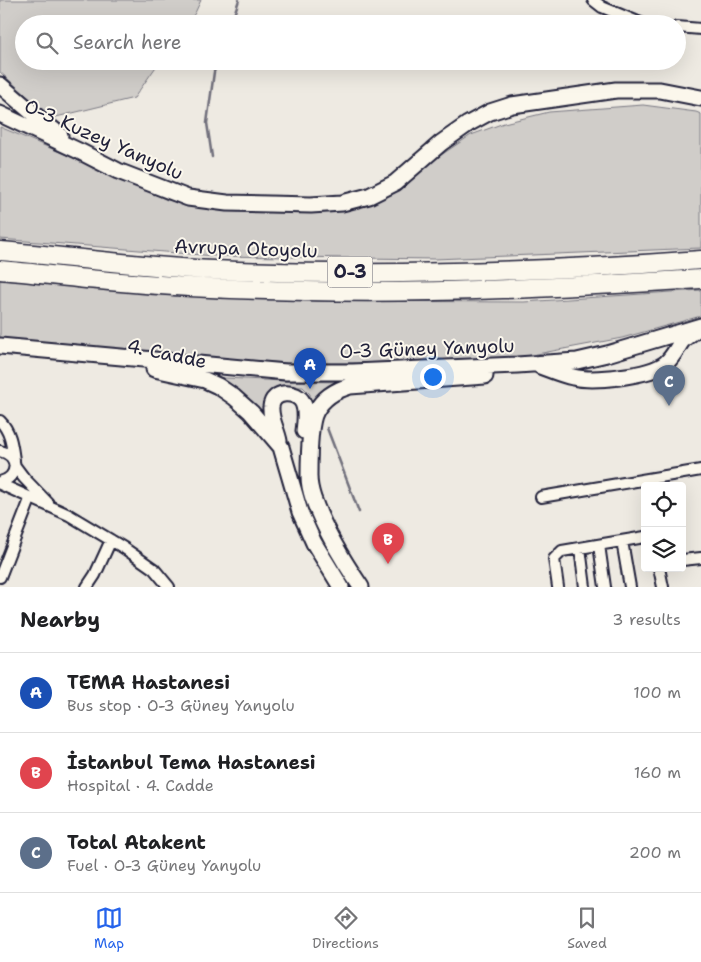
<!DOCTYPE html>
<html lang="en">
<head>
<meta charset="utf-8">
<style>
  body { margin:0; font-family:"Shantell Sans",sans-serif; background:#f2f2f2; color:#202124 }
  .controls { position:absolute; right:15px; bottom:15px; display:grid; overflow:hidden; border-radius:5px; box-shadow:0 5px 20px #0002 }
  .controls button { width:45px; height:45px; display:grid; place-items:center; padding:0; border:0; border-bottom:1px solid #e0e0e0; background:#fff; color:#202124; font:25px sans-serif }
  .you { position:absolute; left:432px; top:376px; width:18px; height:18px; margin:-12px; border:4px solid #fff; border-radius:50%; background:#1a73e8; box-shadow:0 0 0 8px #1a73e833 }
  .badge { display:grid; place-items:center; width:32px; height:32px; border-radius:50%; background:#2563eb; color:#fff; font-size:16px; font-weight:700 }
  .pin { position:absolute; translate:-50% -41px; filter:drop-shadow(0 1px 2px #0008) }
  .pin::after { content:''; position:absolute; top:26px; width:18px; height:15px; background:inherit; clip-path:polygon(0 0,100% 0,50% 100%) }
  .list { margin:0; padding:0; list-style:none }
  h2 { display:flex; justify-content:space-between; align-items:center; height:65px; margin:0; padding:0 20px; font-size:21px }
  h2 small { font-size:16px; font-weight:400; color:#757577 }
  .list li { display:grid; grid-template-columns:32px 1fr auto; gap:15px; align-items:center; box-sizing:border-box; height:80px; padding:0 20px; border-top:1px solid #e0e0e0 }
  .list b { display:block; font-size:19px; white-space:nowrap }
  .list p { margin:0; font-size:16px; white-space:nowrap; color:#757577 }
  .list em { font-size:16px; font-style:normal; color:#757577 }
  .icon { flex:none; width:28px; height:28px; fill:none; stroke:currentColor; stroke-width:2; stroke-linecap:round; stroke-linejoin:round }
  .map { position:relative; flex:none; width:701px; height:587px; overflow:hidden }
  .search { position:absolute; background:#fff; box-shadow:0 5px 20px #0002; left:15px; right:15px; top:15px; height:55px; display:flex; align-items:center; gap:12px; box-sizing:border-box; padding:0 18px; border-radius:28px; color:#757577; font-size:19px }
  .sheet { height:305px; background:#fff }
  nav { display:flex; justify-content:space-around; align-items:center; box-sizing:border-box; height:70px; border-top:1px solid #e0e0e0; background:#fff; font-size:14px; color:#757577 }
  nav a { display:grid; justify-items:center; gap:2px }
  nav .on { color:#2563eb }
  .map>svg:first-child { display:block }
</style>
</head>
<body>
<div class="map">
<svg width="701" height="587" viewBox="0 0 701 587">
  <rect width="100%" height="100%" fill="#eeeae2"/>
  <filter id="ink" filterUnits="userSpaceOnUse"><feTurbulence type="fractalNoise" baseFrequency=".02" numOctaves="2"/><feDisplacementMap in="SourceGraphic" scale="10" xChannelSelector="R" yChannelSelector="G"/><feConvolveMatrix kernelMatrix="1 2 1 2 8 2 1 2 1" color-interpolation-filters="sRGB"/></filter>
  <g filter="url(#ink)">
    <!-- green -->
    <path fill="#d0cdc9" stroke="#797882" d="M 0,0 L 201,0 L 195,13 L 187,24 L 24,24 L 24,61 L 160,61 L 134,98 L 52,118 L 0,72 Z
      M 643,105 L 696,112 L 701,114 L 701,248 L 435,259 L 215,256 L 0,239 L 0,127 L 112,174 L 167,200 L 205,207 L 322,212 L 361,207 L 394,193 L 435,159 L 471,135 L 504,123 L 549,112 Z
      M 0,280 L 316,301 L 524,302 L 701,290 L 701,316 L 622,338 L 521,357 L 372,363 L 291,363 L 199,358 L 0,338 Z
      M 207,377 L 282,381 L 340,382 L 311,410 L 310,394 L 303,387 L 283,387 L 265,414 L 233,387 Z"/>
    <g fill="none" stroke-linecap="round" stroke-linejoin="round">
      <!-- stream -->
      <path stroke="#716f7c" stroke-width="2.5" d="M 231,24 L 239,0
        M 212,157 L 207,123 L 214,72 L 218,61
        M 327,428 L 359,512"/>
      <defs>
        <path id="street" d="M 593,0 L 602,7 L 643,24
          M 677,27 L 701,29
          M 0,421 C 11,432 12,446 14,460
          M 0,451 C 20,455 19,478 0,482
          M 15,466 L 24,478 L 48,503
          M 0,484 L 69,515 L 124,548 L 154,569 L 169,587
          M 541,497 L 701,470
          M 622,541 L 630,587
          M 599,545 L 605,587
          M 580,548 L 585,587
          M 682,560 L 701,558
          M 659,568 L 663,587
          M 0,577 L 31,497
          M 87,587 L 95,575 L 111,540
          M 558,587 L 554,559 L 562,551 L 645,537"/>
        <path id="primary" d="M 0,85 L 35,115 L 60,135
          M 0,114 L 81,152 L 118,171 L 188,198 L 227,203 L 311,205 L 342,203 L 369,196 L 395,183 L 441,143 L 468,124 L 490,112 L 512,105 L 616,90 L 660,90 L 701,98
          M 0,346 L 286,372 L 353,372 L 517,365 L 577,361 L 607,354 L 701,326
          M 540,366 C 551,370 562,375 573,377 C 593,382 650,376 666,363 C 673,357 677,348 682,341 C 686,337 692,333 697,329
          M 154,369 L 205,380 L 218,386 L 234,397 L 251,412 L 264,427 L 281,447 L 300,512 L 314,543 L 341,587
          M 279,441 C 277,430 270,419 271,407 C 272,390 297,390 303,403 C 307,412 305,422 304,431
          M 361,587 C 342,559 324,530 313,498 C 311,492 309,483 309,476 C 309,461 309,423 316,411 C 323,398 336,390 350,386 L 485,376"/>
        <path id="highway" d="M 0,251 C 72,257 143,267 214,270 C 376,277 540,272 701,260
          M 0,270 C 36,273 73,278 109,281 C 174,287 240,290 305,291 C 437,294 569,287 701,279"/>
      </defs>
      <!-- street casing -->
      <use href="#street" stroke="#22223b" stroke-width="14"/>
      <!-- primary casing -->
      <use href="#primary" stroke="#22223b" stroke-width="19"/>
      <!-- highway casing -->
      <use href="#highway" stroke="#22223b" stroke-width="21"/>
      <!-- street -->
      <use href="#street" stroke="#fbf7ec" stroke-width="10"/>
      <!-- primary -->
      <use href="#primary" stroke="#fbf7ec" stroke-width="15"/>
      <!-- highway -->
      <use href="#highway" stroke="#fbf7ec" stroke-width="18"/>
    </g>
  </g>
  <g text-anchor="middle" stroke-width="4" stroke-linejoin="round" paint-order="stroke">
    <!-- shield labels -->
    <rect fill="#fbf7ec" stroke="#636270" stroke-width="1" x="327.5" y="256.5" width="45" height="31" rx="4"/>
    <g font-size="18" font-weight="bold" fill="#22223b">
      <text x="350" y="278">O-3</text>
    </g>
    <!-- street labels -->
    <g font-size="19" fill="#22223b" stroke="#fbf7ec">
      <text transform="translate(104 139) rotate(24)" y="7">O-3 Kuzey Yanyolu</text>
      <text transform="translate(246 248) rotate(2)" y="7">Avrupa Otoyolu</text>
      <text transform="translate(427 348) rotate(-2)" y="7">O-3 Güney Yanyolu</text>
      <text transform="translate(167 353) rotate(12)" y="7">4. Cadde</text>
    </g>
  </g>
</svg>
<div class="controls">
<button><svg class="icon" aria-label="locate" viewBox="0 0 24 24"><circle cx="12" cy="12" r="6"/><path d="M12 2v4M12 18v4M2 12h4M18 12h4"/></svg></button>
<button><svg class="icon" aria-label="layers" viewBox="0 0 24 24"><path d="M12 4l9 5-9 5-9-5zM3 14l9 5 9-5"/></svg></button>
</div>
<div class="you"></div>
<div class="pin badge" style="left:310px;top:389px;background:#1a4fb4">A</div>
<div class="pin badge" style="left:388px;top:564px;background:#e0444e">B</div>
<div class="pin badge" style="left:669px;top:406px;background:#5c6f8a">C</div>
<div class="search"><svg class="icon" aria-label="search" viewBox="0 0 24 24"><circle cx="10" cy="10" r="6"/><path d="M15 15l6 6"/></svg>Search here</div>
</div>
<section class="sheet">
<h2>Nearby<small>3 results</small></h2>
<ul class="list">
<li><span class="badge" style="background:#1a4fb4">A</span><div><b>TEMA Hastanesi</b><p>Bus stop · O-3 Güney Yanyolu</p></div><em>100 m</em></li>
<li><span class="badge" style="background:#e0444e">B</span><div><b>İstanbul Tema Hastanesi</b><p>Hospital · 4. Cadde</p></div><em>160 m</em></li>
<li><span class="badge" style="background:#5c6f8a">C</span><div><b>Total Atakent</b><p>Fuel · O-3 Güney Yanyolu</p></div><em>200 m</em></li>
</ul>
</section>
<nav>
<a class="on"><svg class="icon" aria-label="map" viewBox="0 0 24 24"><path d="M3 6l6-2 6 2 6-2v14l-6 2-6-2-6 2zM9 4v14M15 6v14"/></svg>Map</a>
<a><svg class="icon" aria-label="directions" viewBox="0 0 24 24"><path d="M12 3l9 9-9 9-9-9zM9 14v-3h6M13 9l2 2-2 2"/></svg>Directions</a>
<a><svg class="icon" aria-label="saved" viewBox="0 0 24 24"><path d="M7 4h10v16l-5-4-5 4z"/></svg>Saved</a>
</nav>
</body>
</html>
